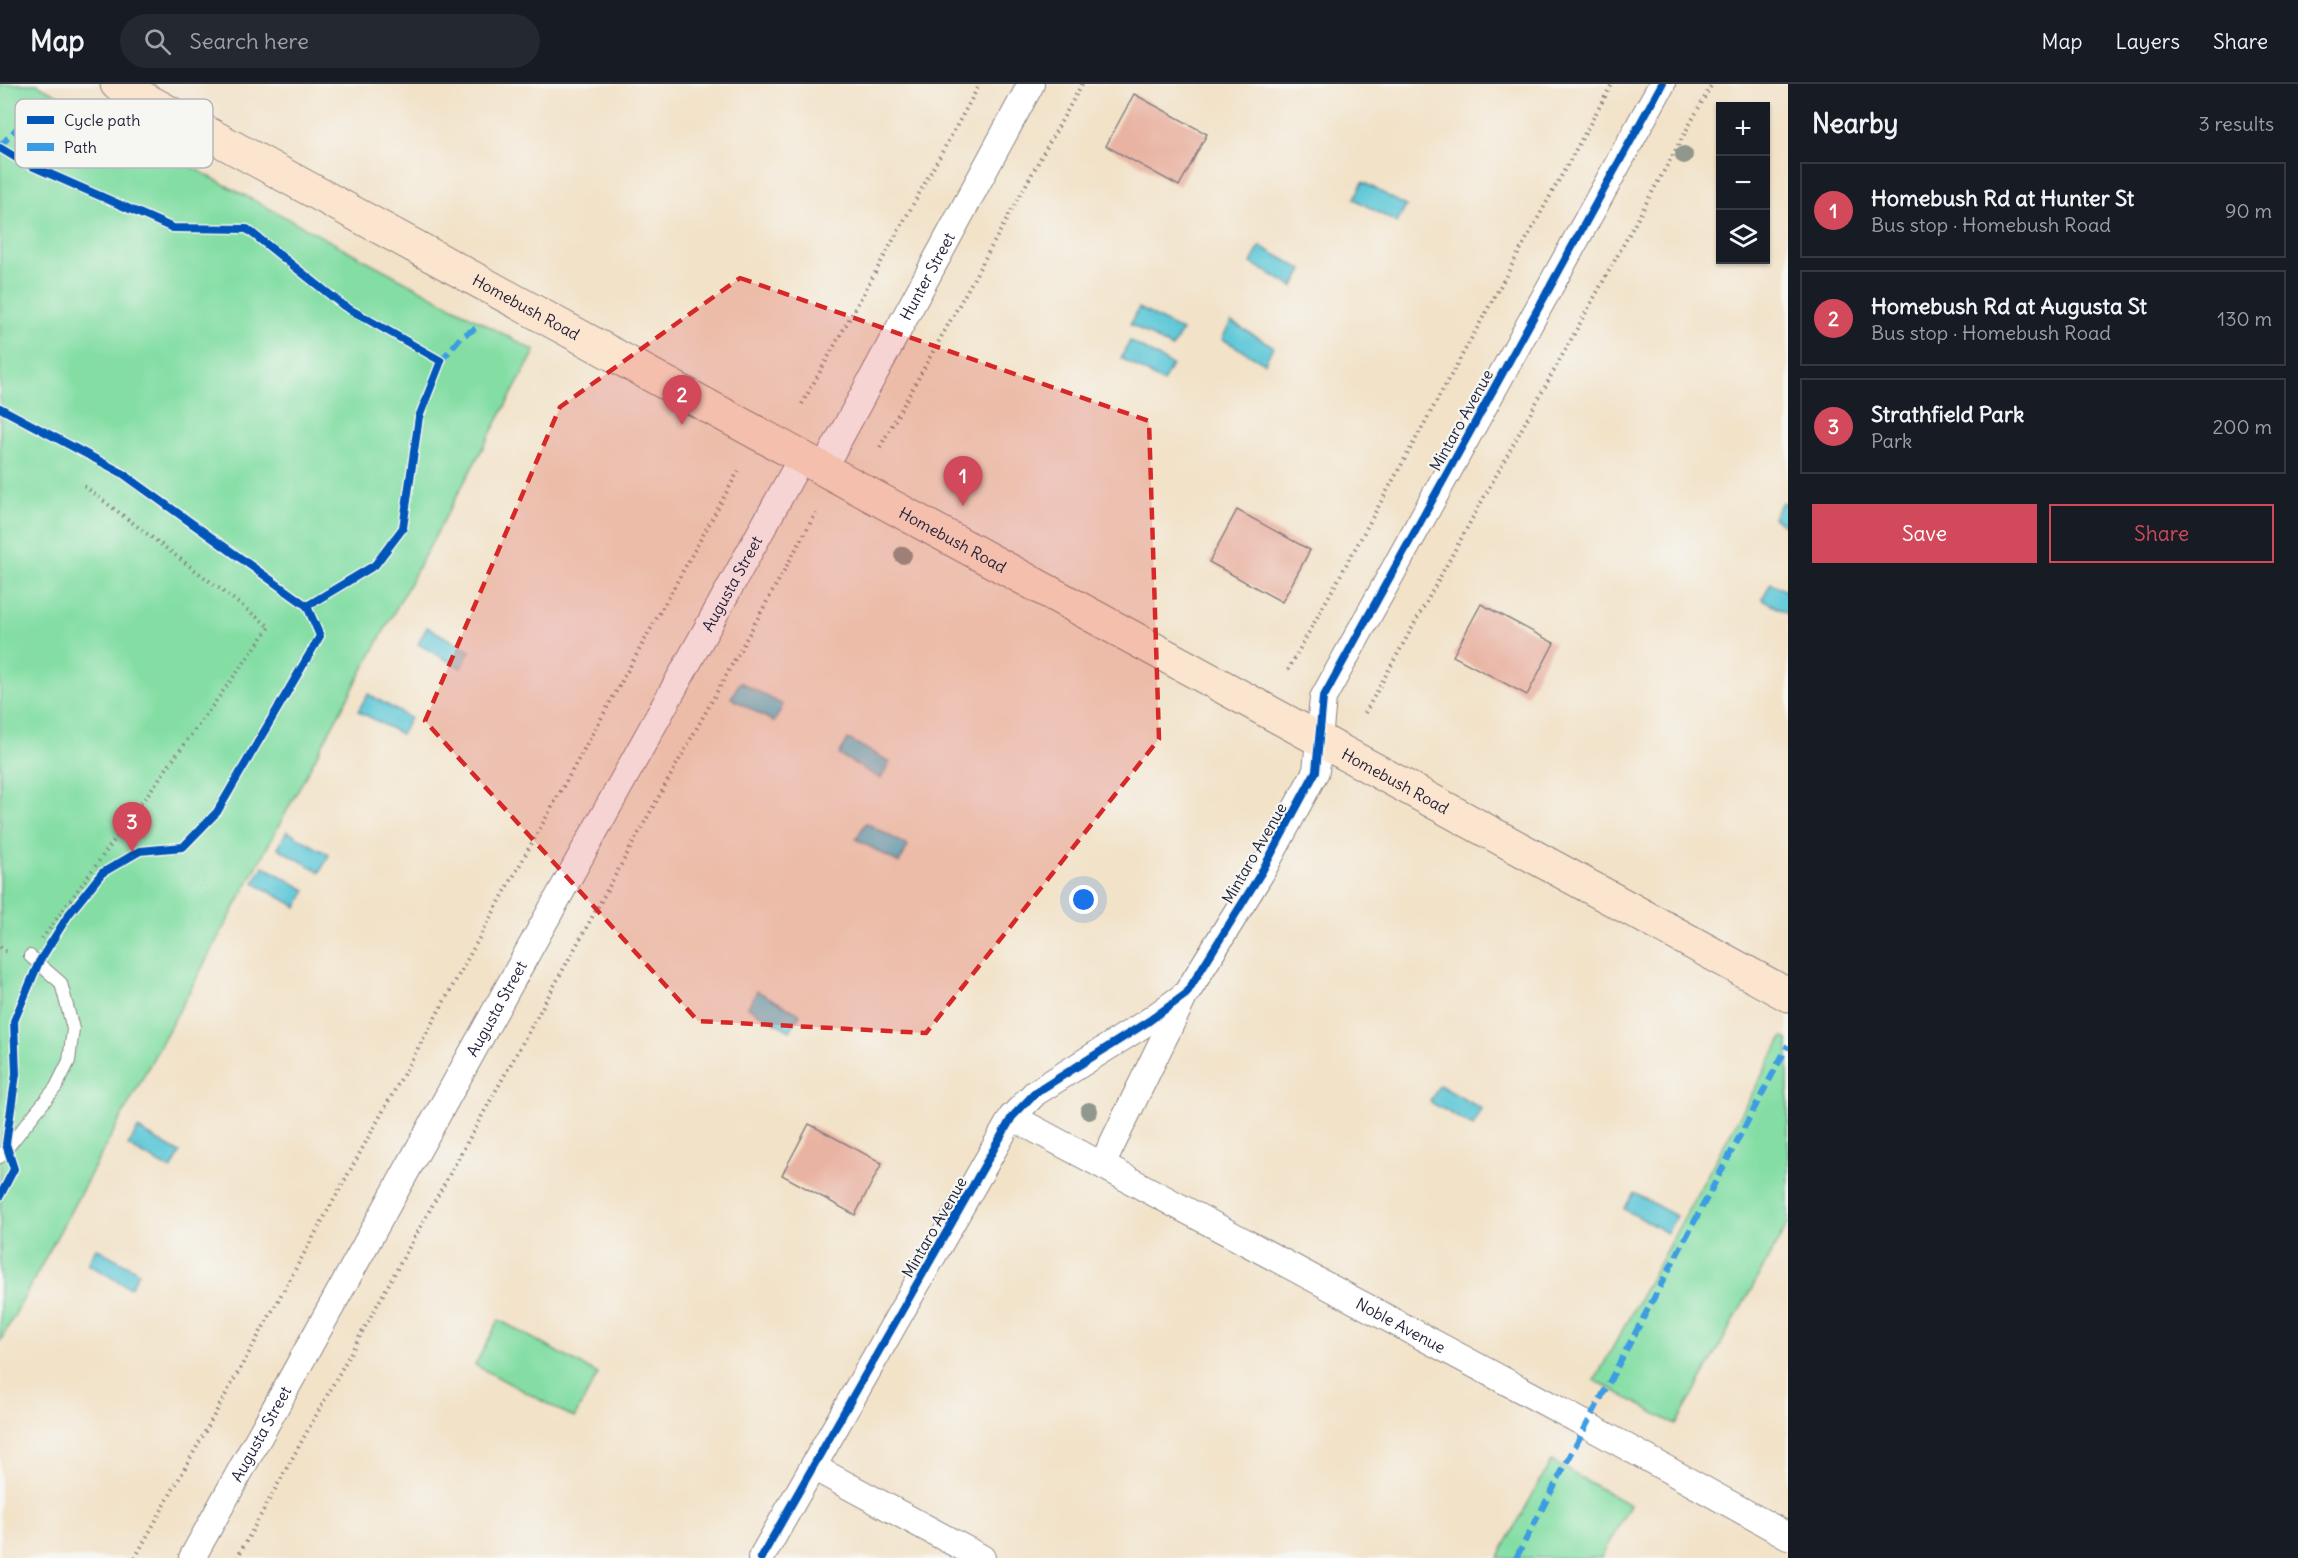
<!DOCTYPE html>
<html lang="en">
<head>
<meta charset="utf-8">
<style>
  body { margin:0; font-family:Delius,sans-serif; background:#242831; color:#f1f3f6 }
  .controls { position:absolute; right:18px; top:18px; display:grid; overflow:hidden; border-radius:0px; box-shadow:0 2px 4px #0004 }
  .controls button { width:54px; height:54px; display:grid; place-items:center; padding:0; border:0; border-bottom:2px solid #363941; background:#171b24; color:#f1f3f6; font:30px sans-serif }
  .you { position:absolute; left:1084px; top:816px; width:21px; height:21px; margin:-15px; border:4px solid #fff; border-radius:50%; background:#1a73e8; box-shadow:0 0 0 9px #1a73e833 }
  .badge { display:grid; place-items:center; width:39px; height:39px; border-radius:50%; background:#d1495b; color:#fff; font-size:20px; font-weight:700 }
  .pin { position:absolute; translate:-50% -50px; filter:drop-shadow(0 2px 3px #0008) }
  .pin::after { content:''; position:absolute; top:32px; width:21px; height:18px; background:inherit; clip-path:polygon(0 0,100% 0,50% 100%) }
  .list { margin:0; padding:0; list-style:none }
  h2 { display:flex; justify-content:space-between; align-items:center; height:78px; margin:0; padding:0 24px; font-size:26px }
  h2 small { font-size:20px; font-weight:400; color:#9ea1a6 }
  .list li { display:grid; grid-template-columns:39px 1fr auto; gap:18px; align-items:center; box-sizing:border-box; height:96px; margin:0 12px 12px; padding:0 12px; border:2px solid #363941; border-radius:0px }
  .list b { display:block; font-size:22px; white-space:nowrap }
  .list p { margin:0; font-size:20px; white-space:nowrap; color:#9ea1a6 }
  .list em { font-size:20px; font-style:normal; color:#9ea1a6 }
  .actions { display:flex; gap:12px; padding:18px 24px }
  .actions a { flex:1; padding:14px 0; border:2px solid #d1495b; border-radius:0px; text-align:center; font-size:21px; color:#d1495b }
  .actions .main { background:#d1495b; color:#fff }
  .icon { flex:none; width:33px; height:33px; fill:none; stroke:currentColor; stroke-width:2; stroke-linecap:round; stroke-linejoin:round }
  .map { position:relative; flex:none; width:1788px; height:1474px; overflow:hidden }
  header { display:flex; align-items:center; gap:36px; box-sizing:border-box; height:84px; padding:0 30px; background:#171b24; border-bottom:2px solid #363941 }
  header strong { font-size:28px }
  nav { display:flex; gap:33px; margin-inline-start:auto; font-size:21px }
  .search { width:420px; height:54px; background:#242831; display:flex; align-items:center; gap:15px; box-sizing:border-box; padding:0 21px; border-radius:33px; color:#9ea1a6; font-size:22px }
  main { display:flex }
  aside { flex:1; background:#171b24 }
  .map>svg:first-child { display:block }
</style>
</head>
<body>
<header>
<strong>Map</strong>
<div class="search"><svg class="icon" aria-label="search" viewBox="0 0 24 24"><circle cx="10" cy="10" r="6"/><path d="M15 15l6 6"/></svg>Search here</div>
<nav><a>Map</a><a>Layers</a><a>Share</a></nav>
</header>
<main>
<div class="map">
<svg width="1788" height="1474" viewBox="0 0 1788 1474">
  <rect width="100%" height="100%" fill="#f6f6f2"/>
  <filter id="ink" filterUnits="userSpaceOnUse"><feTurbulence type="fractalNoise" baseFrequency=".0167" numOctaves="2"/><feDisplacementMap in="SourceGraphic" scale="12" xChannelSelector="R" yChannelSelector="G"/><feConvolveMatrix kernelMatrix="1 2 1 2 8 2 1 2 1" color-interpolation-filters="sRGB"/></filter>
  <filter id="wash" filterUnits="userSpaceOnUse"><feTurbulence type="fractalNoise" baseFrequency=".008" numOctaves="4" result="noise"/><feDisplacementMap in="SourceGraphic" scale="24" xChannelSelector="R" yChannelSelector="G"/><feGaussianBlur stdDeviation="1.35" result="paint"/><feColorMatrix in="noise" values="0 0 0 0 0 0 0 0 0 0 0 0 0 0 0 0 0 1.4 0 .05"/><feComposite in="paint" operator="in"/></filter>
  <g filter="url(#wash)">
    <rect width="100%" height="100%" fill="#f2e2c8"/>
    <!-- green -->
    <path fill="#84dea4" stroke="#538070" stroke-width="1.5" d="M 0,0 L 37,0 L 535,267 L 0,1258 Z
      M 1783,953 L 1788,956 L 1788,1139 L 1676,1341 L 1595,1296 Z
      M 499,1236 L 598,1290 L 574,1334 L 475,1281 Z
      M 1551,1377 L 1630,1421 L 1601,1474 L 1498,1474 Z"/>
    <!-- water -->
    <path fill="#5cc7d7" stroke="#3f7489" stroke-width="1.5" d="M 1363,98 L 1406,122 L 1397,139 L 1354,115 Z
      M 1260,162 L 1303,186 L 1293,203 L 1251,179 Z
      M 1139,224 L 1182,247 L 1172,264 L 1130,240 Z
      M 1231,238 L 1273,262 L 1265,279 L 1222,255 Z
      M 1130,257 L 1172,281 L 1163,298 L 1121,274 Z
      M 1782,418 L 1788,421 L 1788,443 L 1773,434 Z
      M 1771,499 L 1788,508 L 1788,530 L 1762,515 Z
      M 427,543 L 470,567 L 461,584 L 418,560 Z
      M 740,598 L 783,621 L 774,638 L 731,614 Z
      M 368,610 L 410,634 L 401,650 L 358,627 Z
      M 848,655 L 890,678 L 881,695 L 839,671 Z
      M 866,739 L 908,762 L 899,779 L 856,755 Z
      M 287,747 L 329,771 L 320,788 L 278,764 Z
      M 263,782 L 306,806 L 297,823 L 254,799 Z
      M 757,907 L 800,930 L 790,947 L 748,923 Z
      M 1439,1001 L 1482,1025 L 1473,1042 L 1430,1018 Z
      M 138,1045 L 180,1069 L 171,1086 L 128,1062 Z
      M 1634,1109 L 1676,1132 L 1667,1149 L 1624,1125 Z
      M 96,1164 L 139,1188 L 130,1204 L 88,1180 Z"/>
    <g id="blocks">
      <!-- building -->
      <path fill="#e9b3a3" d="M 1134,10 L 1207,50 L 1179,102 L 1106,62 Z
        M 1237,426 L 1310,466 L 1282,518 L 1209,478 Z
        M 1481,520 L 1554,559 L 1527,611 L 1453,572 Z
        M 809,1040 L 882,1079 L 855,1131 L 782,1091 Z"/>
    </g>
  </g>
  <g filter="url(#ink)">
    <use href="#blocks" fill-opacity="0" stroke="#8a8282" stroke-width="1.5"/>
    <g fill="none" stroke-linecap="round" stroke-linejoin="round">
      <defs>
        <path id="service" d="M 0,1073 L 56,1003 L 69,977 L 73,945 L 61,899 L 30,872"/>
        <g id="minor">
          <path id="s1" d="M 823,385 L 1031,0"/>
          <path id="s2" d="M 1012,1033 L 1587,1341 L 1788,1452"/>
          <path d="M 1102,1081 L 1183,915"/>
          <path d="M 813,1383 L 982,1474"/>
          <path id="s3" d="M 192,1474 L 802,373"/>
          <path d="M 761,1474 L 1012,1033 L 1035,1009 L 1149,937 L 1186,910 L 1261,789 L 1316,687 L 1323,614 L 1662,0"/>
        </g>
        <g id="secondary">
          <path id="s4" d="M 117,0 L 1788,911"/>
        </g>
      </defs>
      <!-- service casing -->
      <use href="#service" stroke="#8a8282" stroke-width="14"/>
      <!-- minor casing -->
      <use href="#minor" stroke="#8a8282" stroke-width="28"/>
      <!-- secondary casing -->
      <use href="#secondary" stroke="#8a8282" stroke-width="35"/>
      <!-- path -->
      <path stroke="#8a8282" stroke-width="4" stroke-dasharray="1.5 4.5" stroke-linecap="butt" d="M 802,320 L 980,0
        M 880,363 L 1082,0
        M 1288,586 L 1612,0
        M 1365,629 L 1712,0
        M 42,855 L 270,543 L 84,402
        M 0,863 L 9,870
        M 135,1474 L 739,386
        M 237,1474 L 816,429"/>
      <!-- service -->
      <use href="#service" stroke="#fff" stroke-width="12"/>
      <!-- minor -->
      <use href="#minor" stroke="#fff" stroke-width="26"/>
      <!-- secondary -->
      <use href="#secondary" stroke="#fce5cf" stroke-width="33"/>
      <!-- quiet -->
      <path stroke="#3c9ce2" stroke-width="6" stroke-dasharray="12 6" stroke-linecap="butt" d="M 0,62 L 48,12
        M 441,277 L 461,253 L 478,243
        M 1516,1474 L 1788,961"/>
      <defs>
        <path id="cycleway" d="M 0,64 L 25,79 L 173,144 L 247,145 L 344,222 L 441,277 L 419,333 L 403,444 L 375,481 L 307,522 L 320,552 L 217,728 L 183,763 L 140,767 L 102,789 L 69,830 L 39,878 L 14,937 L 16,990 L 6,1060 L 14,1085 L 0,1112
          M 0,324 L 122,389 L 307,522
          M 761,1474 L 1012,1033 L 1035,1009 L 1149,937 L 1186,910 L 1261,789 L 1316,687 L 1323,614 L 1662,0"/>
      </defs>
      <!-- cycleway casing -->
      <use href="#cycleway" stroke="#f6f6f2" stroke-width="11"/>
      <!-- cycleway -->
      <use href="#cycleway" stroke="#0057b8" stroke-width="8"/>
    </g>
    <!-- trees -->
    <g fill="#90978c">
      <circle cx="1684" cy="71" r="9"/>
      <circle cx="903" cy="471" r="9"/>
      <circle cx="1089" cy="1027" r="9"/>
    </g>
  </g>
  <!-- marked area -->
  <path fill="#d62828" fill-opacity="0.2" stroke="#d62828" stroke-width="4.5" stroke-dasharray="12 8" stroke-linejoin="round" d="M 740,194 L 1149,337 L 1159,655 L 926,949 L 698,937 L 425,637 L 560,323 Z"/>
  <g text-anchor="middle" stroke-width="4.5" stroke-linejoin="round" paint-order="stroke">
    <!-- street labels -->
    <g font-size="16" fill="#22223b" stroke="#f6f6f2">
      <text dy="6" stroke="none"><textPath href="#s1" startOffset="219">Hunter Street</textPath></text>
      <text dy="6" stroke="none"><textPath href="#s4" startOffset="466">Homebush Road</textPath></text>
      <text transform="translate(1461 336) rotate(-61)" y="6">Mintaro Avenue</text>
      <text dy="6" stroke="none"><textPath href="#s4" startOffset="952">Homebush Road</textPath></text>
      <text dy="6" stroke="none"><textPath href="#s3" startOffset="1114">Augusta Street</textPath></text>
      <text dy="6" stroke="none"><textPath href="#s4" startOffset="1456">Homebush Road</textPath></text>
      <text transform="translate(1254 769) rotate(-60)" y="6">Mintaro Avenue</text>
      <text dy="6" stroke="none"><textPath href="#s3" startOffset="628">Augusta Street</textPath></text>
      <text transform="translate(934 1143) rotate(-60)" y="6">Mintaro Avenue</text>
      <text dy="6" stroke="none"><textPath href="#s2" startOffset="441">Noble Avenue</textPath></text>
      <text dy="6" stroke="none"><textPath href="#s3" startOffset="142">Augusta Street</textPath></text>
    </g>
  </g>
  <!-- legend -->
  <rect x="15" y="15" width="198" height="69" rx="9" fill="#f6f6f2" stroke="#b6b6bb" stroke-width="1.5"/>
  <rect x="27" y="32" width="27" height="8" fill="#0057b8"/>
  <rect x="27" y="59" width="27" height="8" fill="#3c9ce2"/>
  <g font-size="16" fill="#22223b">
    <text x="64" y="42">Cycle path</text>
    <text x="64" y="69">Path</text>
  </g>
</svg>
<div class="controls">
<button>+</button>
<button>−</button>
<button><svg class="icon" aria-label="layers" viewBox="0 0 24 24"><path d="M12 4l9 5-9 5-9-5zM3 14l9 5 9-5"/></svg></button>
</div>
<div class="you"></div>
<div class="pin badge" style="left:963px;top:422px">1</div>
<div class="pin badge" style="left:682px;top:341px">2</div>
<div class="pin badge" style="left:132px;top:768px">3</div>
</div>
<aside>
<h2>Nearby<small>3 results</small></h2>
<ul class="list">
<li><span class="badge">1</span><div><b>Homebush Rd at Hunter St</b><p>Bus stop · Homebush Road</p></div><em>90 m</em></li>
<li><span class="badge">2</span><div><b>Homebush Rd at Augusta St</b><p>Bus stop · Homebush Road</p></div><em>130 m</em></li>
<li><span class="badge">3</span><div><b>Strathfield Park</b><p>Park</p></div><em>200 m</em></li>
</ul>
<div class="actions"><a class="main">Save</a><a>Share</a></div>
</aside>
</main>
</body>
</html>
